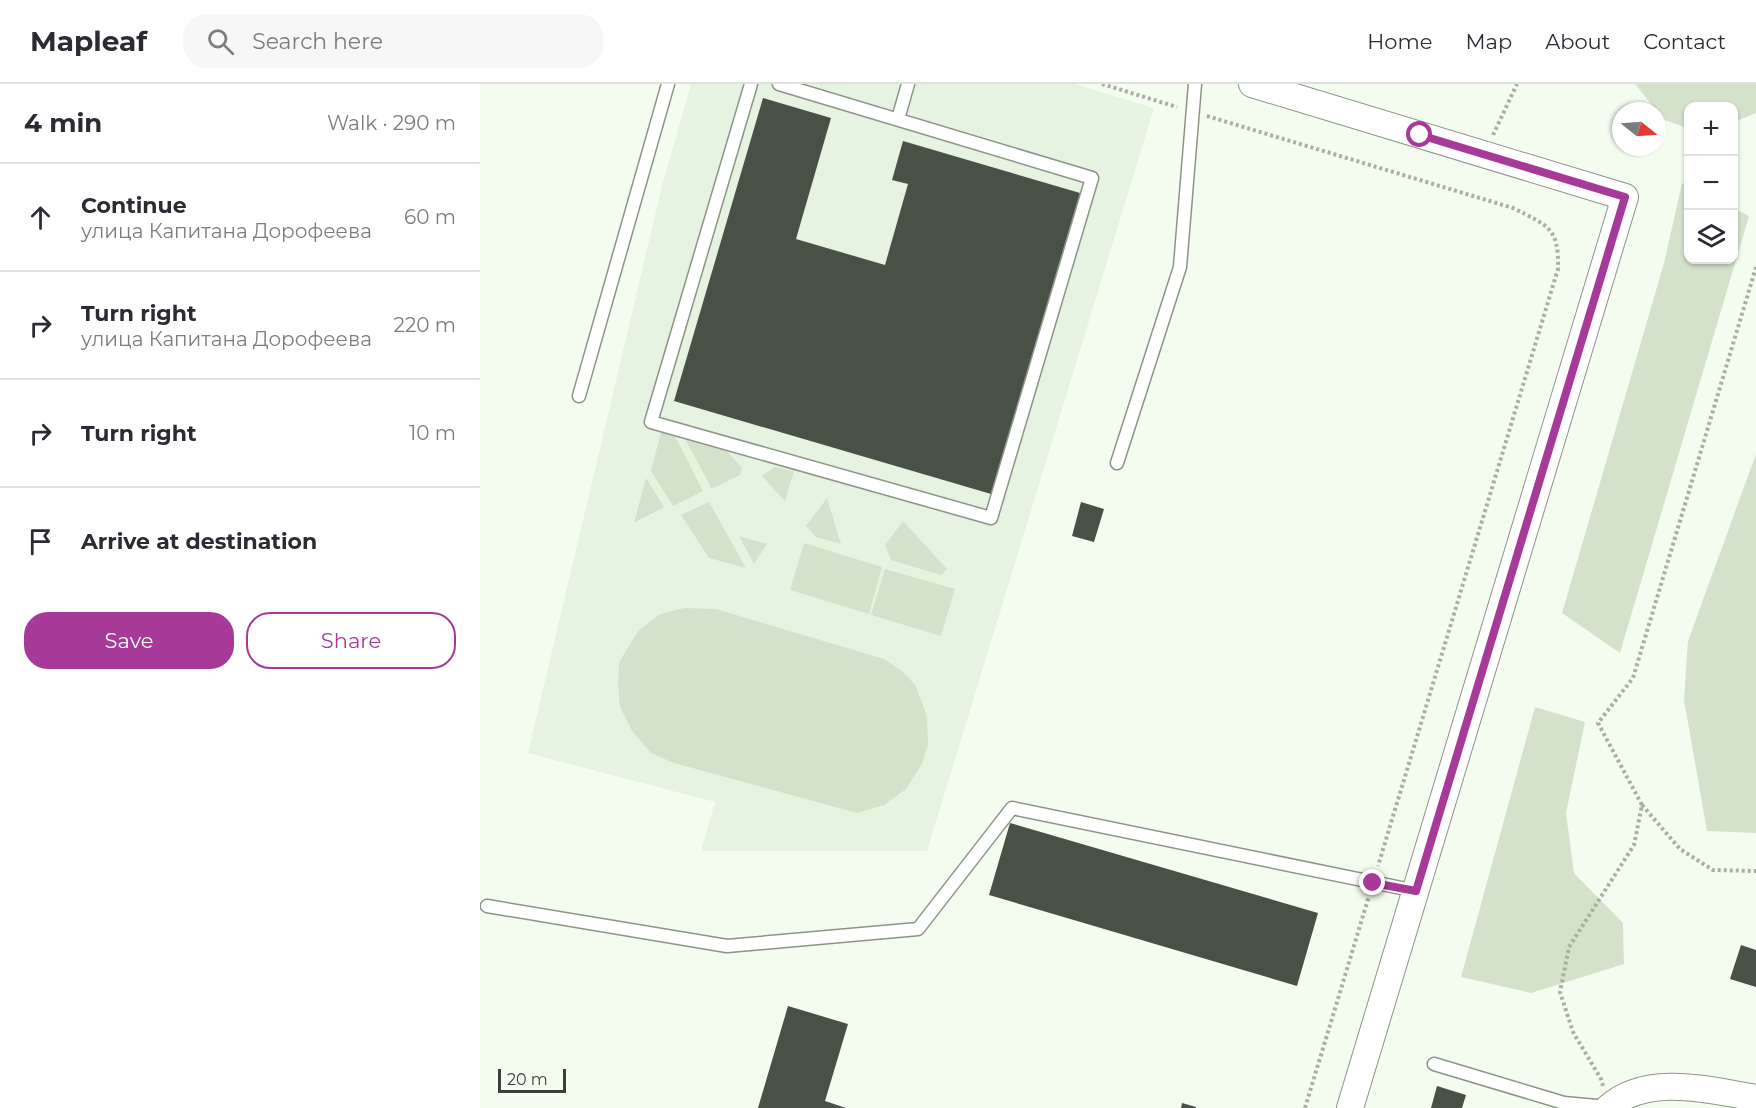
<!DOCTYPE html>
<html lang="en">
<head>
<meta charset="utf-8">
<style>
  body { margin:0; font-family:Montserrat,sans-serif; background:#f7f7f7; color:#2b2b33 }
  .controls { position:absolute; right:18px; top:18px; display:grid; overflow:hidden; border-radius:12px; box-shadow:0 2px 4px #0004 }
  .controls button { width:54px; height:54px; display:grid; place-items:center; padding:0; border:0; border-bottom:2px solid #e1e1e2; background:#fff; color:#2b2b33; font:30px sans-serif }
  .compass { position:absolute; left:1132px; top:18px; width:54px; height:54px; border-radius:50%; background:#fff; box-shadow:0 2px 4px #0004; rotate:107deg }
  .scale { position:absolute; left:18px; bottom:15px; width:68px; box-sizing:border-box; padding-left:6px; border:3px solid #3b3e39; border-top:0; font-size:16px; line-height:21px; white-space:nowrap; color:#3b3e39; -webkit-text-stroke:4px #f4fcf0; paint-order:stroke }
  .stop { position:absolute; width:18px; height:18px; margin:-14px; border:4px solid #a73a98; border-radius:50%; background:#fff }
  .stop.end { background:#a73a98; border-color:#fff; box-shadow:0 2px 6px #0008 }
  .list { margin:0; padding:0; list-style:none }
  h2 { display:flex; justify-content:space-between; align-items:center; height:78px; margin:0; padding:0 24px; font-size:26px }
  h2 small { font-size:20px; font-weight:400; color:#7c7c81 }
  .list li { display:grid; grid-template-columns:39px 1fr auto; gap:18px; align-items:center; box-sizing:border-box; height:108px; padding:0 24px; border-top:2px solid #e1e1e2 }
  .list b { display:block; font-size:22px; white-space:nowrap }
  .list p { margin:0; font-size:20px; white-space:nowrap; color:#7c7c81 }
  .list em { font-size:20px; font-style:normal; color:#7c7c81 }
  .actions { display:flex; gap:12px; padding:18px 24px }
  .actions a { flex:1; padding:14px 0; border:2px solid #a73a98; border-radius:24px; text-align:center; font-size:21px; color:#a73a98 }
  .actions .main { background:#a73a98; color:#fff }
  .icon { flex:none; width:33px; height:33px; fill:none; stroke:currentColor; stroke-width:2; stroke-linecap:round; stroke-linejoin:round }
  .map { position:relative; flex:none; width:1276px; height:1024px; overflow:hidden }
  header { display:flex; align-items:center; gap:36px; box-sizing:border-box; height:84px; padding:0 30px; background:#fff; border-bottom:2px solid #e1e1e2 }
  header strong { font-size:28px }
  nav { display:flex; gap:33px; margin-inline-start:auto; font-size:21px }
  .search { width:420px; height:54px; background:#f7f7f7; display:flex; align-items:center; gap:15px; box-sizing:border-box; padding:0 21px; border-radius:24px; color:#7c7c81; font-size:22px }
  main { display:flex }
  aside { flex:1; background:#fff }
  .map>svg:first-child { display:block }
</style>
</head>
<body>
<header>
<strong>Mapleaf</strong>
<div class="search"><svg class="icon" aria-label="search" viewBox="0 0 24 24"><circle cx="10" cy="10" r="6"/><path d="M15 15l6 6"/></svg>Search here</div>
<nav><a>Home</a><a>Map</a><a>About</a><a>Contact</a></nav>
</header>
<main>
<aside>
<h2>4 min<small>Walk · 290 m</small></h2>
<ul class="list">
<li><svg class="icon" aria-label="ahead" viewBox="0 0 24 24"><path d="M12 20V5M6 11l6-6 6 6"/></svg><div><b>Continue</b><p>улица Капитана Дорофеева</p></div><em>60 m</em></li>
<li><svg class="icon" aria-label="right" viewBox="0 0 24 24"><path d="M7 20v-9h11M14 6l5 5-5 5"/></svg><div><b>Turn right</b><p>улица Капитана Дорофеева</p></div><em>220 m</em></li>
<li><svg class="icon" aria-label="right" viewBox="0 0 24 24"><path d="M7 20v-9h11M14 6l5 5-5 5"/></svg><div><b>Turn right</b></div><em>10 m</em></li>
<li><svg class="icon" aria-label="arrive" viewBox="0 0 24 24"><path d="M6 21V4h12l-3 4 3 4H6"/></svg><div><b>Arrive at destination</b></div></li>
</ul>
<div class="actions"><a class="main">Save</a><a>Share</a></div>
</aside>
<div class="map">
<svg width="1276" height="1024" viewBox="0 0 1276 1024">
  <rect width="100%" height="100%" fill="#f4fcf0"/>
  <!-- built -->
  <path fill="#e6f3e0" d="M 211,0 L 595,0 L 674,24 L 447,767 L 221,767 L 235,718 L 48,669 L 182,102 Z"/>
  <!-- green -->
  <path fill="#d4e2cc" d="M 1155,0 L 1276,0 L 1276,29 L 1254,38 L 1254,22 L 1208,22 L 1208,44 L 1184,36 Z
    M 1202,99 L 1208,102 L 1208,176 L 1254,176 L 1254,124 L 1269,132 L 1140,569 L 1082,529 L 1184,179 Z
    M 181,348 L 195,352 L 223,407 L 193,422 L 171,387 Z
    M 205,355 L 247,367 L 262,384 L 260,391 L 232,405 Z
    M 1276,370 L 1276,749 L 1227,747 L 1204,616 L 1208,557 Z
    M 295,383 L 314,387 L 305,417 L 282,392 Z
    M 166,394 L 184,423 L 154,439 Z
    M 347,414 L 361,460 L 336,453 L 326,442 Z
    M 229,418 L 266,484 L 229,474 L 201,431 Z
    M 423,437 L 467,485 L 461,491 L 411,476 L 405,461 Z
    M 259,452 L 287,460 L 274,480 Z
    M 324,459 L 402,483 L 389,530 L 310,506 Z
    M 405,485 L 475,505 L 461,552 L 391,531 Z
    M 204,524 L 236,525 L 404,575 L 423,588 L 436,602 L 447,633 L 448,661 L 442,680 L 426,705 L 404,721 L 377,729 L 194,679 L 171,669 L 152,647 L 140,623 L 138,602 L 139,578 L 159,546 L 180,530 Z
    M 1055,623 L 1105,638 L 1086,729 L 1094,789 L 1143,839 L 1144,880 L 1051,909 L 981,893 Z"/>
  <!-- building -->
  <path fill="#495046" d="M 283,14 L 351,34 L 316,155 L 405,181 L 428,100 L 412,96 L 423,57 L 600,109 L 511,410 L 194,317 Z
    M 601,418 L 624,425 L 614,458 L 592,452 Z
    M 530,739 L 838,829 L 817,902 L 509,811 Z
    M 1261,861 L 1276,866 L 1276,903 L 1250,895 Z
    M 308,922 L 368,940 L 345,1017 L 366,1024 L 278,1024 Z
    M 957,1002 L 986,1011 L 982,1024 L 951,1024 Z
    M 702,1019 L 716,1023 L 716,1024 L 701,1024 Z"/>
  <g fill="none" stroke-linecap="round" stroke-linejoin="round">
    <defs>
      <path id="service" d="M 271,0 L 171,338 L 511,434 L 612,94 L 299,0
        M 418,35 L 428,0
        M 99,312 L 188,0
        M 637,379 L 700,183 L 715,0
        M 7,822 L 247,862 L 438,845 L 532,724 L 936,807
        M 954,980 L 1084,1019 L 1128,1023"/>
      <path id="minor" d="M 772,0 L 1145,113 L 870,1024
        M 1128,1024 C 1167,989 1229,1006 1276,1014"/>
    </defs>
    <!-- service casing -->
    <use href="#service" stroke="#8c9489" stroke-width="15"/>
    <!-- minor casing -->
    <use href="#minor" stroke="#8c9489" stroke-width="28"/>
    <!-- path -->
    <path stroke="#a9afa6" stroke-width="4" stroke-dasharray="3 3" stroke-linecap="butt" d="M 622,0 L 697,23
      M 727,32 L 1033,124 C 1068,142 1079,143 1078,185 L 898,782
      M 1013,51 L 1037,0
      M 1162,721 L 1200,765 L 1233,786 L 1276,787
      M 1123,1002 L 1121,995 L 1093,948 L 1080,908 L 1089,863 L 1154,761 L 1162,721 L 1118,639 L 1153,594 L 1276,183
      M 825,1024 L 889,812"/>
    <!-- service -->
    <use href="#service" stroke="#fff" stroke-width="12"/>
    <!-- minor -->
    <use href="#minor" stroke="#fff" stroke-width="26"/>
  </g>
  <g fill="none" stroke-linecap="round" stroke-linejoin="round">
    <!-- route -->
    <path stroke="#a73a98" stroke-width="8" d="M 893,799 L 936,807 L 1145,113 L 940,51"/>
  </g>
</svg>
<div class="controls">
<button>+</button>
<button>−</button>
<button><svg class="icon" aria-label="layers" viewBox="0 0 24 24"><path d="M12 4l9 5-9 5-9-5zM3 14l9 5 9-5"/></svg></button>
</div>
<svg class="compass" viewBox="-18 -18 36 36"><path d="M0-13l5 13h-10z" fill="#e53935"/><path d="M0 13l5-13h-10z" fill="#7c7c81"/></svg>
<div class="scale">20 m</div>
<div class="stop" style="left:940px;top:51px"></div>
<div class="stop end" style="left:893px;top:799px"></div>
</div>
</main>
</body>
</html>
